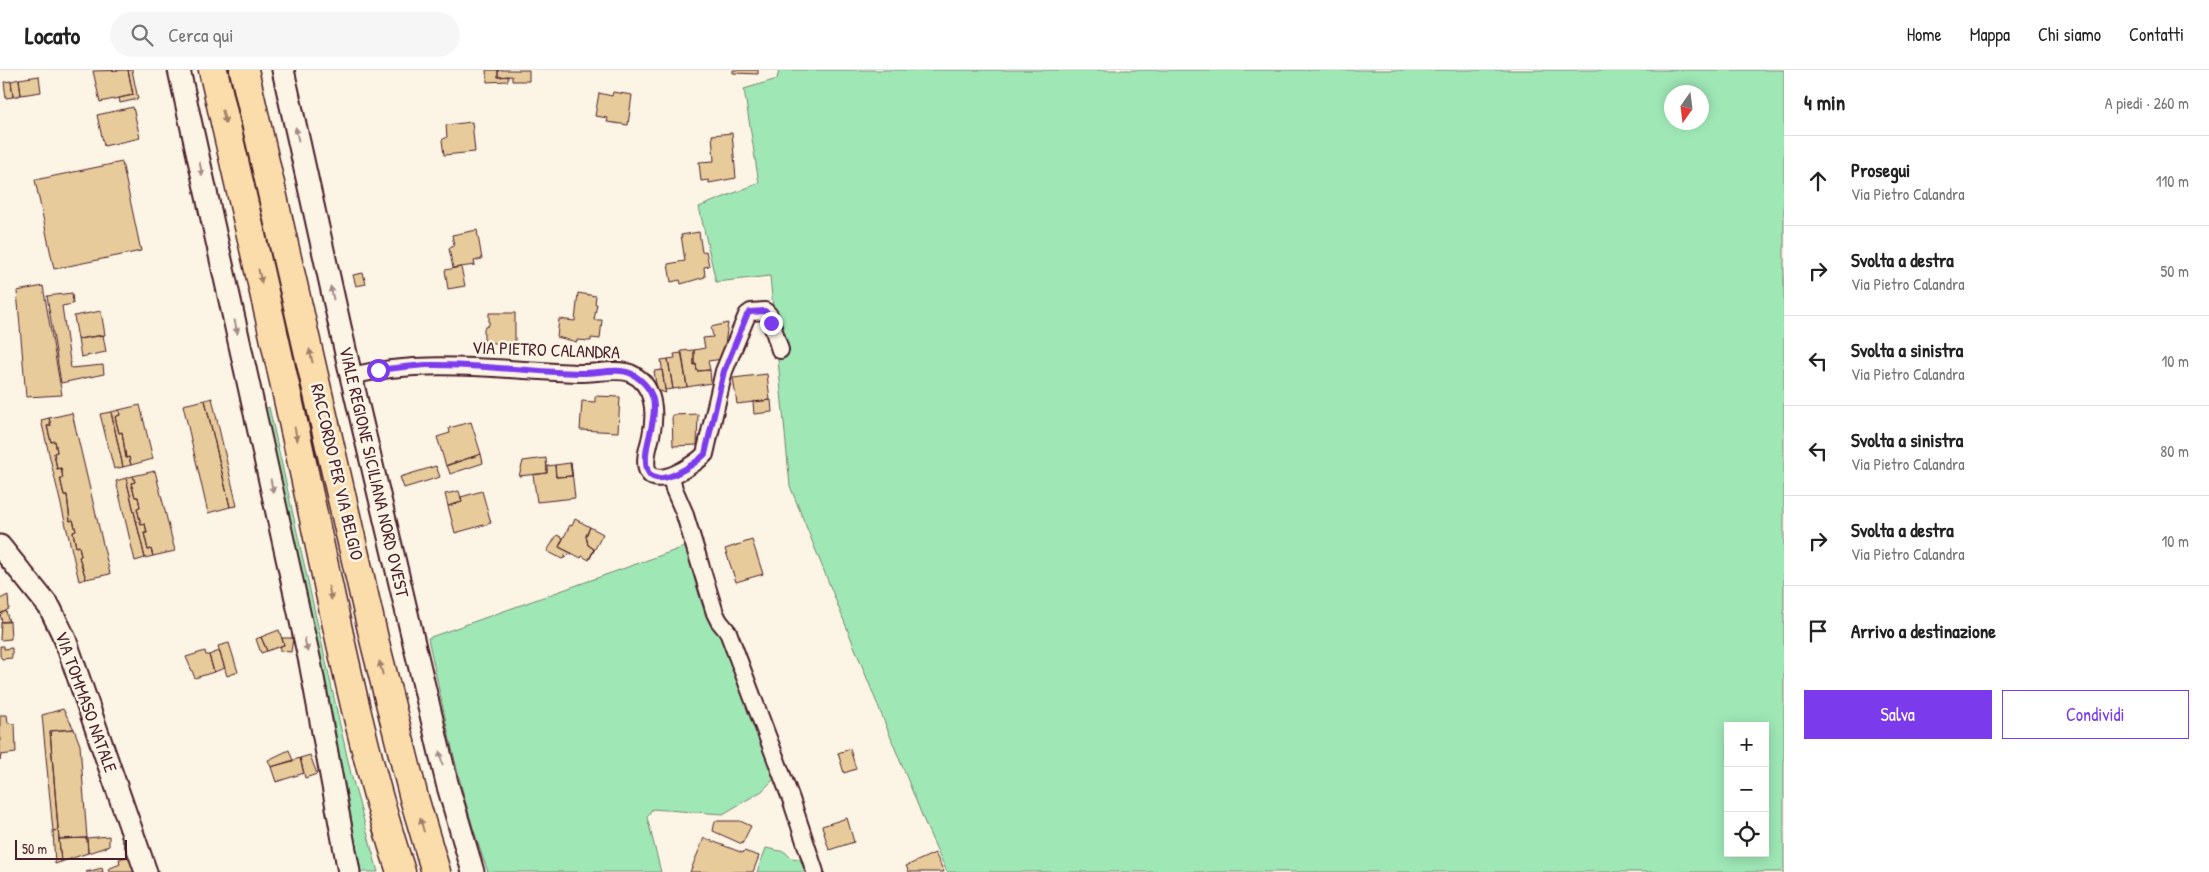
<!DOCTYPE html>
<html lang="it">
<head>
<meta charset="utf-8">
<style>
  body { margin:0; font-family:"Patrick Hand",sans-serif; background:#f6f6f6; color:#222 }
  .controls { position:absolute; right:15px; bottom:15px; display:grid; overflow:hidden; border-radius:0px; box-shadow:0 2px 12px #0003 }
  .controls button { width:45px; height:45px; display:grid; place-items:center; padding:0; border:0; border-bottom:1px solid #e0e0e0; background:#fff; color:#222; font:25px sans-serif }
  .compass { position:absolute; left:1664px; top:15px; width:45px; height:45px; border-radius:50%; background:#fff; box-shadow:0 2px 12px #0003; rotate:194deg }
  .scale { position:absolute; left:15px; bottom:12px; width:112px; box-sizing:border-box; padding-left:5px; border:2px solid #4a1f2b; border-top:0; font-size:14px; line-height:18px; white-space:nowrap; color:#4a1f2b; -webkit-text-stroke:4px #fcf5e5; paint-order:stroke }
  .stop { position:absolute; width:15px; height:15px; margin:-11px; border:4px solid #7c3aed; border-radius:50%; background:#fff }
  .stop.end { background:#7c3aed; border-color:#fff; box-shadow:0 1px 5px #0008 }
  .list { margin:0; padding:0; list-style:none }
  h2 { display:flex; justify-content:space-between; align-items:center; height:65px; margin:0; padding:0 20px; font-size:21px }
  h2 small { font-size:16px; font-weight:400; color:#767676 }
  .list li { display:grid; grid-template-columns:32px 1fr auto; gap:15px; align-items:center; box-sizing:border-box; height:90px; padding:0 20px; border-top:1px solid #e0e0e0 }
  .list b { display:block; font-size:19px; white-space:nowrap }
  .list p { margin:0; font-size:16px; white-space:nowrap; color:#767676 }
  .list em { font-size:16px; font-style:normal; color:#767676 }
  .actions { display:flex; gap:10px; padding:15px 20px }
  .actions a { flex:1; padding:11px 0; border:1px solid #7c3aed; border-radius:0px; text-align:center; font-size:18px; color:#7c3aed }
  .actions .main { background:#7c3aed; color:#fff }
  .icon { flex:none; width:28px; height:28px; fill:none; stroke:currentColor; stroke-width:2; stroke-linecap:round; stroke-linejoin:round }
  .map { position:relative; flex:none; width:1784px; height:802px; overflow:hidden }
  header { display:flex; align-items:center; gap:30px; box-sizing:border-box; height:70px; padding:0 25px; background:#fff; border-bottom:1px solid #e0e0e0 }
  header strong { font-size:24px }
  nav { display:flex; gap:28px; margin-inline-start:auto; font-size:18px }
  .search { width:350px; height:45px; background:#f6f6f6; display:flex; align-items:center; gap:12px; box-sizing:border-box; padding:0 18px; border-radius:28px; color:#767676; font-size:19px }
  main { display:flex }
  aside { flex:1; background:#fff }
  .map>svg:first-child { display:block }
</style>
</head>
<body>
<header>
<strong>Locato</strong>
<div class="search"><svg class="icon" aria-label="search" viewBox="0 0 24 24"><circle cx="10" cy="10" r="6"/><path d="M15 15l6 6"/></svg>Cerca qui</div>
<nav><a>Home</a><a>Mappa</a><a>Chi siamo</a><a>Contatti</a></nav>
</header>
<main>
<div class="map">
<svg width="1784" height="802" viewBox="0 0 1784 802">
  <rect width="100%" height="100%" fill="#fcf5e5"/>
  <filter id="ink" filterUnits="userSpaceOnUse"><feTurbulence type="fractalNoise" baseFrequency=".02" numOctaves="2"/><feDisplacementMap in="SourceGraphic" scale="10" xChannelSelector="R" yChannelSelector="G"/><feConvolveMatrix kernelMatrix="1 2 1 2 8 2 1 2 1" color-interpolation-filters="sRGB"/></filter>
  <g filter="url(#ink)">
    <!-- green -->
    <path fill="#9fe8b6" stroke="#748470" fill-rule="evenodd" d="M 779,0 L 1784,0 L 1784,802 L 947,802 L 927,758 L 790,416 L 770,206 L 716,212 L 699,137 L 759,113 L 744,19 L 777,9 ZM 1672,22 L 1702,22 L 1702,52 L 1672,52 ZM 1728,656 L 1765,656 L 1765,783 L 1728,783 Z
      M 269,337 L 351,704 L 378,802 L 361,802 L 328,621 L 264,339 Z
      M 687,476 C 696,512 699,543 724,571 L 774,709 L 762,721 L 723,744 L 652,739 L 647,747 L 661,802 L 488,802 C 460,727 445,646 428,568 Z
      M 766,778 L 785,782 L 791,788 L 800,789 L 805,802 L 757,802 Z"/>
    <!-- building -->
    <path fill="#e7cb9b" stroke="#4a1f2b" d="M 128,0 L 133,25 L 100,32 L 93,1 Z
      M 128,0 L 132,0 L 138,29 L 120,33 L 119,28 L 133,25 Z
      M 486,0 L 498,0 L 498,7 L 508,6 L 508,11 L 487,12 Z
      M 498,0 L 529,0 L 529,11 L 512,11 L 512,6 L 498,7 Z
      M 733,0 L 758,0 L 758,4 L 733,3 Z
      M 39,6 L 41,22 L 21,25 L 19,9 Z
      M 19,9 L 21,25 L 13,27 L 11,11 Z
      M 11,11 L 13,27 L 6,28 L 4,12 Z
      M 613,22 L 632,25 L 628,55 L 607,52 L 608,48 L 595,46 L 599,23 L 612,26 Z
      M 133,37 L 140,68 L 104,76 L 97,45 Z
      M 472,52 L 475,82 L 444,85 L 442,70 L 447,67 L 446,55 Z
      M 732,63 L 736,108 L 709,113 L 709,110 L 701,111 L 699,92 L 714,91 L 712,65 Z
      M 122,92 L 141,181 L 54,199 L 35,110 Z
      M 477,160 L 482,189 L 474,191 L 475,195 L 453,198 L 449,179 L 454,175 L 452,165 Z
      M 699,162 L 702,182 L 706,181 L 709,196 L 704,197 L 705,207 L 681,214 L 680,210 L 671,212 L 668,194 L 685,191 L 681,165 Z
      M 461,197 L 465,216 L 448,219 L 445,200 Z
      M 363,203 L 366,214 L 356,216 L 353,205 Z
      M 43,216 L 62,325 L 26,327 L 17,221 Z
      M 72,223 L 73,234 L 62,236 L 71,298 L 103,295 L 104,304 L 61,313 L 47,226 Z
      M 578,223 L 596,226 L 595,234 L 597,234 L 594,250 L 602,250 L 600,269 L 591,268 L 591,271 L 577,270 L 577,272 L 557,267 L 559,249 L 575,251 Z
      M 101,241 L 105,265 L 78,269 L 74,246 Z
      M 489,243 L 515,243 L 515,273 L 484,273 L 484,258 L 489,255 Z
      M 728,253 L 723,289 L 708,291 L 710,300 L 697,301 L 696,294 L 694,295 L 694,280 L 705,278 L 703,268 L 713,267 L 711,257 Z
      M 103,265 L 106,282 L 81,287 L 78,269 Z
      M 694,280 L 694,295 L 696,294 L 697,301 L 710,300 L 711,313 L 687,317 L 681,281 Z
      M 682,283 L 687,317 L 673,319 L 668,289 L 675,288 L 674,284 Z
      M 668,289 L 673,319 L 665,320 L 661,290 Z
      M 662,300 L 665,320 L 666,323 L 657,320 L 654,301 Z
      M 767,304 L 770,330 L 737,334 L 733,308 Z
      M 595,326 L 620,327 L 618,362 L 580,360 L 582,331 L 595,332 Z
      M 212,328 L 237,436 L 230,437 L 205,330 Z
      M 205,330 L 230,437 L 208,443 L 183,335 Z
      M 771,330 L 772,342 L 754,344 L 753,332 Z
      M 140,335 L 153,389 L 131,395 L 129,387 L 126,388 L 122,362 L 119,363 L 115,347 L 120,345 L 119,340 Z
      M 119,340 L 120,345 L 115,347 L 119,363 L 122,362 L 126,388 L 129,387 L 131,395 L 123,397 L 111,342 Z
      M 111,342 L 123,397 L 114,399 L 100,344 Z
      M 72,343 L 110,504 L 86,509 L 79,487 L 81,486 L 79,476 L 76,477 L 73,462 L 76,461 L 73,450 L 70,451 L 67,425 L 64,425 L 60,408 L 63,408 L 61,398 L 57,399 L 54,383 L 57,382 L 55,371 L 51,372 L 47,356 L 51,356 L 49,348 Z
      M 698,344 L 697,375 L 673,376 L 672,345 Z
      M 49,348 L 51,356 L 47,356 L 51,372 L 55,371 L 57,382 L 54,383 L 57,399 L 61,398 L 63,408 L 60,408 L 64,425 L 67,425 L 70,451 L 73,450 L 76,461 L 73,462 L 76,477 L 79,476 L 81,486 L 79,487 L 86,509 L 79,511 L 41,350 Z
      M 471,352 L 481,384 L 446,396 L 437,367 L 450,363 L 449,358 Z
      M 481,384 L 483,393 L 450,404 L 447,395 Z
      M 546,388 L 547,403 L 519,406 L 523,391 Z
      M 571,392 L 575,428 L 537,432 L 533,405 L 547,403 L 547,396 L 555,395 L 556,407 L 572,406 Z
      M 570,393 L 572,406 L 556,407 L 555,395 Z
      M 436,396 L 440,407 L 404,418 L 400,407 Z
      M 155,401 L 175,481 L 153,486 L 151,479 L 148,480 L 144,463 L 147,463 L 145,454 L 141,455 L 137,438 L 140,437 L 138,427 L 135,427 L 131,413 L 135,412 L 133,406 Z
      M 133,406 L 135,412 L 131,413 L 135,427 L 138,427 L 140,437 L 137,438 L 141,455 L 145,454 L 147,463 L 144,463 L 148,480 L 151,479 L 153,486 L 145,488 L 126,408 Z
      M 126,408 L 145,488 L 135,491 L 116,411 Z
      M 459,421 L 462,432 L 448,436 L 445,424 Z
      M 482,421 L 491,453 L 455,463 L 448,436 L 462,432 L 461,427 Z
      M 575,449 L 590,457 L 586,466 L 588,475 L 594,479 L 589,490 L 582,486 L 581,488 L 559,477 L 570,455 L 572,456 Z
      M 590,457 L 603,464 L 589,490 L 594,479 L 588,475 L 586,466 Z
      M 557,465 L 563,468 L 559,477 L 573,484 L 564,485 L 566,487 L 562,489 L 547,481 Z
      M 752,470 L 763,504 L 736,512 L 725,479 Z
      M 8,525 L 9,539 L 0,544 L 0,529 Z
      M 6,541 L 9,552 L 2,552 L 0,544 Z
      M 10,551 L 11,569 L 0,570 L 1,552 Z
      M 279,560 L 284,575 L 267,581 L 261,567 Z
      M 261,567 L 267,581 L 261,583 L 256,569 Z
      M 282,568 L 293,568 L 291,582 L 280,581 L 280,576 L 284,575 Z
      M 229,573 L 238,602 L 227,606 L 218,576 Z
      M 0,576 L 4,576 L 4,579 L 12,578 L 12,588 L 2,589 L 0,586 Z
      M 205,581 L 206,585 L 209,585 L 214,602 L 195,608 L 186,587 Z
      M 219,581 L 225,598 L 214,602 L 209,585 Z
      M 63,639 L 74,659 L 50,661 L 58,760 L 53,761 L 42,645 Z
      M 0,645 L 7,645 L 8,653 L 15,654 L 16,683 L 1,685 L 0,690 Z
      M 74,659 L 80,675 L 87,768 L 59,769 L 50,661 Z
      M 850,679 L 856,699 L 844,703 L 838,683 Z
      M 289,680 L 293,691 L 271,697 L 268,690 Z
      M 310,685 L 317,704 L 305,708 L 300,688 Z
      M 300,688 L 304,703 L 276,712 L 271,697 Z
      M 847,748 L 854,772 L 829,780 L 822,756 Z
      M 715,751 L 740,751 L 751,756 L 742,774 L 713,761 Z
      M 58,760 L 61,792 L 55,794 L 53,761 Z
      M 109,766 L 109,776 L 88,783 L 87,768 Z
      M 87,768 L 88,783 L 61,792 L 59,769 Z
      M 704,768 L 743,783 L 744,781 L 759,786 L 753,802 L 690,802 Z
      M 935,783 L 944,802 L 909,802 L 906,796 Z
      M 131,786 L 137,802 L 109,802 L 108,799 L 120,794 L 119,789 Z
      M 102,798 L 103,802 L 86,802 Z"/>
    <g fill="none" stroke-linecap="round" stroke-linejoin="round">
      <defs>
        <path id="minor" d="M 351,306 C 426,288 501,300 577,303 C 591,304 617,298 630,303 C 655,314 656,343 651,366 C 649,376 644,388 647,399 C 654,422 696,394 705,384 L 724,301 L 747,245 L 751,242 L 765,241 L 769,245 L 780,280
          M 671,406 L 674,419 L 684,442 L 715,543 L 719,551 L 728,562 L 791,729 L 815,802"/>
        <path id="tertiary" d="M 179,0 L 310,592 L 349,802
          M 283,0 L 351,306 L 447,713 L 473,802
          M 0,476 L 50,538 L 65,569 L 146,802"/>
        <path id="motorway" d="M 213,0 C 245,138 277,277 307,416 C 335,545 360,676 401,802
          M 244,0 L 375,573 L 414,728 L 436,802"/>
      </defs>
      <!-- minor casing -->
      <use href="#minor" stroke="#4a1f2b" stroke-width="20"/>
      <!-- tertiary casing -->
      <use href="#tertiary" stroke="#4a1f2b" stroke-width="25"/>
      <!-- motorway casing -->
      <use href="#motorway" stroke="#4a1f2b" stroke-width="31"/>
      <!-- minor -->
      <use href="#minor" stroke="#fcf5e5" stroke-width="16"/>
      <!-- tertiary -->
      <use href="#tertiary" stroke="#fcf5e5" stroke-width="21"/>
      <!-- motorway -->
      <use href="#motorway" stroke="#fbddab" stroke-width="28"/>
    </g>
    <!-- one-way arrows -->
    <defs><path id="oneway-solid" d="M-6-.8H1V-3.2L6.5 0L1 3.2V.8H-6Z" transform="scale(1.25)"/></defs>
    <g fill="#a27e6b">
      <use href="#oneway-solid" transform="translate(224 47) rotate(77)"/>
      <use href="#oneway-solid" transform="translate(260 206) rotate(77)"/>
      <use href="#oneway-solid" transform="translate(311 286) rotate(-103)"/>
      <use href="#oneway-solid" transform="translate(296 364) rotate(78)"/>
      <use href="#oneway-solid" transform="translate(330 523) rotate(78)"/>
      <use href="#oneway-solid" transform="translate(381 598) rotate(-104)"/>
      <use href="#oneway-solid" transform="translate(422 755) rotate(-106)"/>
    </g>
    <g fill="#a38a88">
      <use href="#oneway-solid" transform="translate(297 64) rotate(-102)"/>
      <use href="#oneway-solid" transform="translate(201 99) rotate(78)"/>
      <use href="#oneway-solid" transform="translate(332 223) rotate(-103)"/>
      <use href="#oneway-solid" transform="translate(236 257) rotate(78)"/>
      <use href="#oneway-solid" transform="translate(272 416) rotate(78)"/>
      <use href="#oneway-solid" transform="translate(306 575) rotate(78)"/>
      <use href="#oneway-solid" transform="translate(441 688) rotate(-103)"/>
    </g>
  </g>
  <g fill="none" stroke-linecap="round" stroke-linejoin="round" filter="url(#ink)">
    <!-- route -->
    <path stroke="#7c3aed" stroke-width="6" d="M 378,300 C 394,298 410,296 427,295 C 478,294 529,302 579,303 C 595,304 618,297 632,304 C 676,330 639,368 647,399 C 653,423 696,394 705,384 L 724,301 L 747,245 L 750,242 L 765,241 L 769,245 L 771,253"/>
  </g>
  <g text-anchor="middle" stroke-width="5" stroke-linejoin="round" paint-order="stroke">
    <!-- street labels -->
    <g font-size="18" fill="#4a1f2b" stroke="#fcf5e5">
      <text transform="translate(546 280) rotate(2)" y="6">VIA PIETRO CALANDRA</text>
      <text transform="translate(337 402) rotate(77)" y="6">RACCORDO PER VIA BELGIO</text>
      <text transform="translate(374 402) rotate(77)" y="6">VIALE REGIONE SICILIANA NORD OVEST</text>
      <text transform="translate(86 632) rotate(70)" y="6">VIA TOMMASO NATALE</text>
    </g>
  </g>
</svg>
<div class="controls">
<button>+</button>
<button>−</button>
<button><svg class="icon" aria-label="locate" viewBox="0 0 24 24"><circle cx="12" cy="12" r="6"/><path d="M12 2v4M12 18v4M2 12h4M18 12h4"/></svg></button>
</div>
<svg class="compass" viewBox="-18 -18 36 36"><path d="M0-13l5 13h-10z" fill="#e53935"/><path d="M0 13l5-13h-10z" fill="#767676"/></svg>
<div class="scale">50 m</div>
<div class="stop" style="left:378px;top:300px"></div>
<div class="stop end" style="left:771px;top:253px"></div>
</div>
<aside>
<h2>4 min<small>A piedi · 260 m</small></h2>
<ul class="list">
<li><svg class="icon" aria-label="ahead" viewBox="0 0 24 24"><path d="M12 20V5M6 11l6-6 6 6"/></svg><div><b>Prosegui</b><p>Via Pietro Calandra</p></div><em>110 m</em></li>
<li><svg class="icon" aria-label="right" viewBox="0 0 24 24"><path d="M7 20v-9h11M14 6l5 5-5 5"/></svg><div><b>Svolta a destra</b><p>Via Pietro Calandra</p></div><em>50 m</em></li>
<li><svg class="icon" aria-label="left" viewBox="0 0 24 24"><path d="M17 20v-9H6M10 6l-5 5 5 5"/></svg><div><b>Svolta a sinistra</b><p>Via Pietro Calandra</p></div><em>10 m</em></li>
<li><svg class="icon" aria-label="left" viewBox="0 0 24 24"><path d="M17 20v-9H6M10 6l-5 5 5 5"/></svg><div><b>Svolta a sinistra</b><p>Via Pietro Calandra</p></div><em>80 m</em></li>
<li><svg class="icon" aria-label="right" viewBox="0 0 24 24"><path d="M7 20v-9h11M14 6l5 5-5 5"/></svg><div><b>Svolta a destra</b><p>Via Pietro Calandra</p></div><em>10 m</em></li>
<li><svg class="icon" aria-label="arrive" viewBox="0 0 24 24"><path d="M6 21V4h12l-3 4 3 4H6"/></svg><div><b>Arrivo a destinazione</b></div></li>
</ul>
<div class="actions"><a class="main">Salva</a><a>Condividi</a></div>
</aside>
</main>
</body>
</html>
